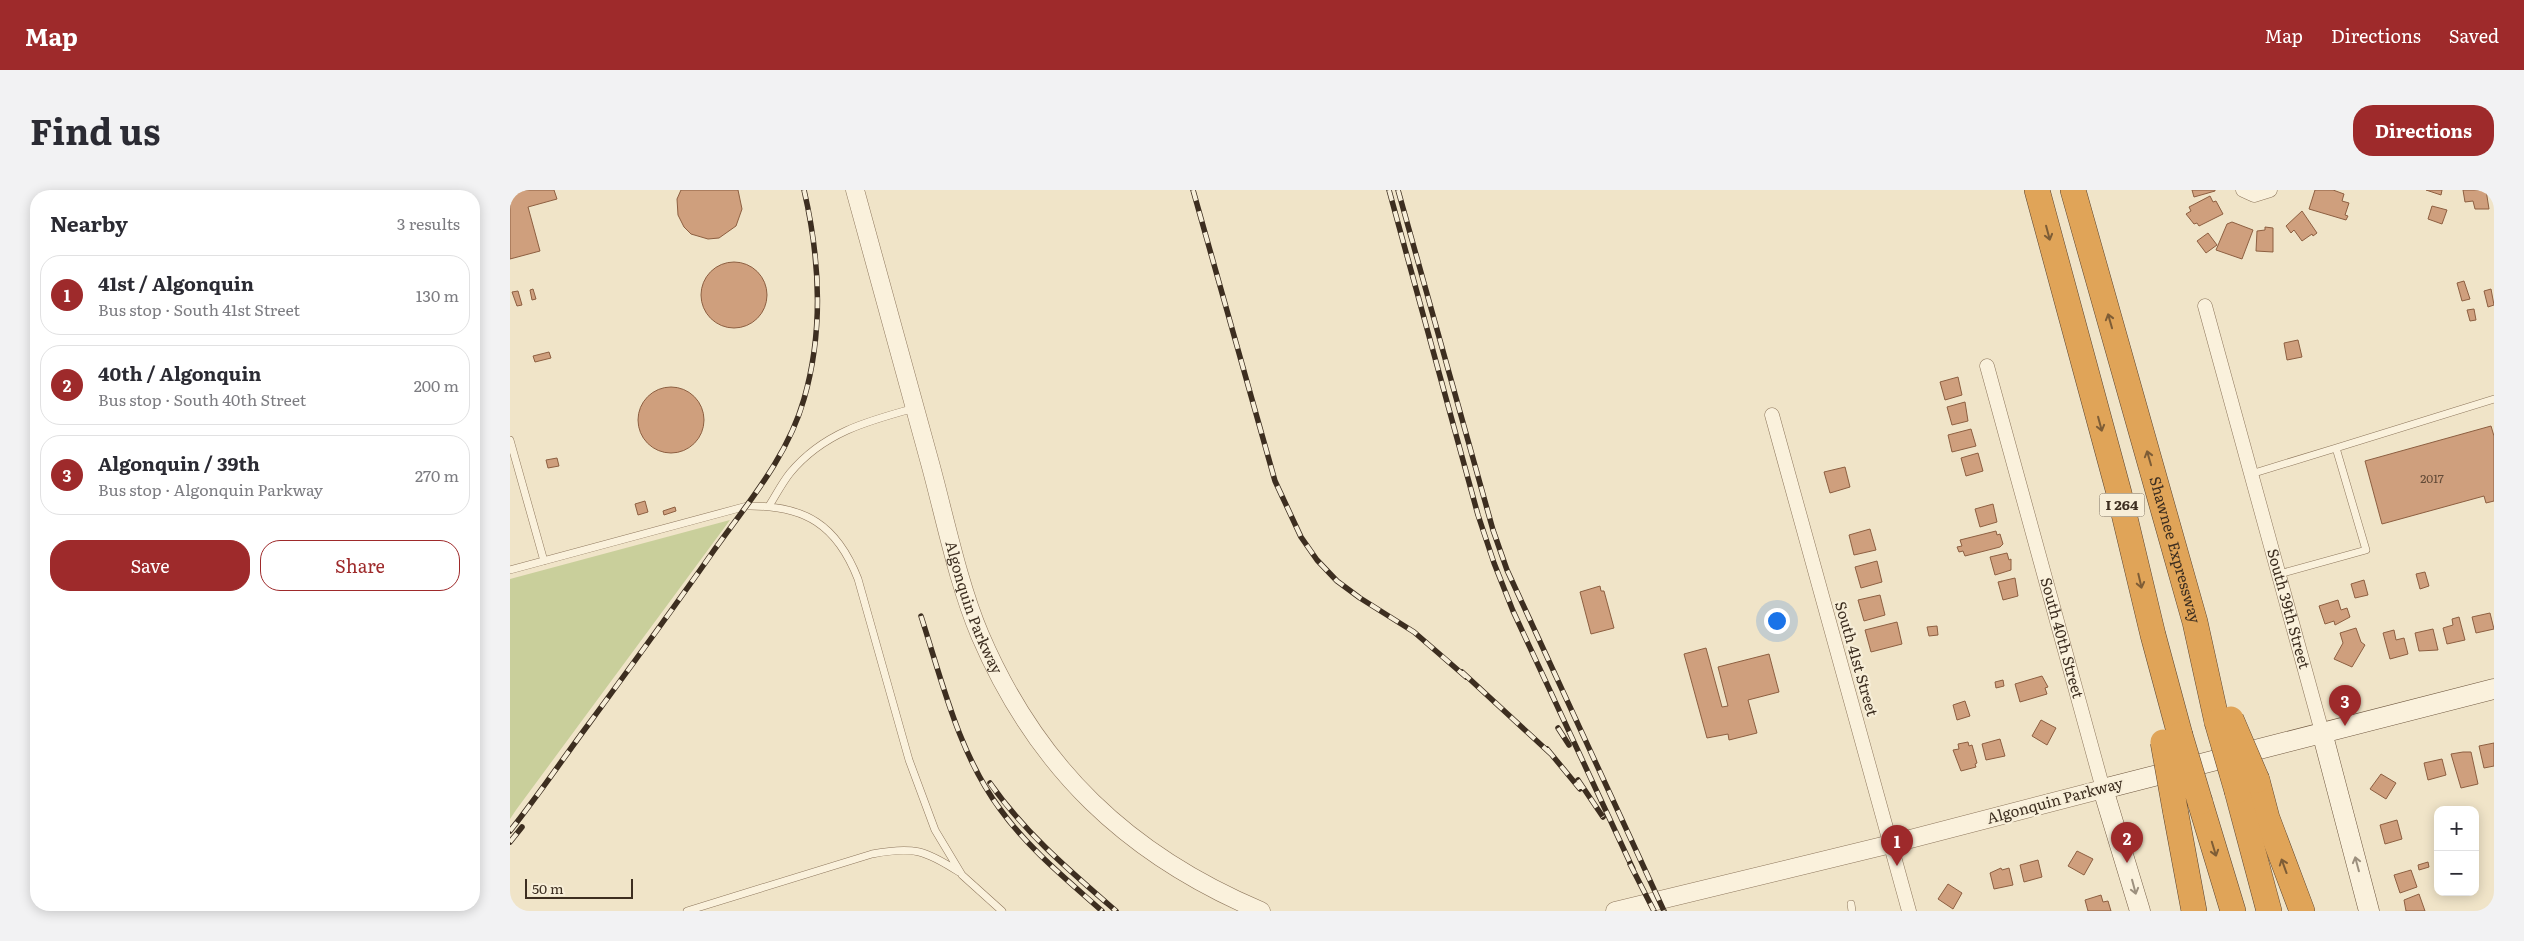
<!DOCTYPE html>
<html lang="en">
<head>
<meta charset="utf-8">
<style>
  body { margin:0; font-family:Literata,serif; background:#f2f2f3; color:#2b2b33 }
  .controls { position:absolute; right:15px; bottom:15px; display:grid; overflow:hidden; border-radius:10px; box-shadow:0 2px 12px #0003 }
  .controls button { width:45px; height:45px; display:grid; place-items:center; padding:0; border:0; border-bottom:1px solid #e1e1e2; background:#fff; color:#2b2b33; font:25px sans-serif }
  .scale { position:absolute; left:15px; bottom:12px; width:108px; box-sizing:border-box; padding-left:5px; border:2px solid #3d2e20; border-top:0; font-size:14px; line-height:18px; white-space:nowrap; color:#3d2e20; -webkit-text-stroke:4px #f7eed8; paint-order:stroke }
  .you { position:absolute; left:1266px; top:430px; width:18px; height:18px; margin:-12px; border:4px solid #fff; border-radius:50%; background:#1a73e8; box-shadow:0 0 0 8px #1a73e833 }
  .badge { display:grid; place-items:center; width:32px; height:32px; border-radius:50%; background:#9e2a2b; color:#fff; font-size:16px; font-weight:700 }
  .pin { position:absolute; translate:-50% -41px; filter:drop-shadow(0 1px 2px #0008) }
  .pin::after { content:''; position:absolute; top:26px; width:18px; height:15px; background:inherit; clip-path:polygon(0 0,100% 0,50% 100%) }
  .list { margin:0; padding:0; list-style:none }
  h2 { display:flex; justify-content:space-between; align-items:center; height:65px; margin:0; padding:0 20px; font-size:21px }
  h2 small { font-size:16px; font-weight:400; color:#7c7c81 }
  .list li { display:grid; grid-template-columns:32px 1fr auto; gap:15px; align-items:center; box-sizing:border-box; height:80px; margin:0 10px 10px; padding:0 10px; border:1px solid #e1e1e2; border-radius:20px }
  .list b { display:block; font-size:19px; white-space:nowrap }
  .list p { margin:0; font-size:16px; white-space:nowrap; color:#7c7c81 }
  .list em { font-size:16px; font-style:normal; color:#7c7c81 }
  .actions { display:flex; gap:10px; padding:15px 20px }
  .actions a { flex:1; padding:11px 0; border:1px solid #9e2a2b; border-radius:20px; text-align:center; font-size:18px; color:#9e2a2b }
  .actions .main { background:#9e2a2b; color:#fff }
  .map { position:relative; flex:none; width:1984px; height:721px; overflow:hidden; border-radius:20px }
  header { display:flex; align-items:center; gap:30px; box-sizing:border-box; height:70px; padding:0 25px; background:#9e2a2b; color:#fff }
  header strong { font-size:24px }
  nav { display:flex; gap:28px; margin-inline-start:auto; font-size:18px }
  .intro { display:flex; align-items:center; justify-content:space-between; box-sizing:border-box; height:120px; padding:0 30px }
  h1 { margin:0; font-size:35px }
  .button { padding:12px 22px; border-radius:20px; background:#9e2a2b; color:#fff; font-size:18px; font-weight:700 }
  main { display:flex; gap:30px; padding:0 30px }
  aside { flex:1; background:#fff; border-radius:20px; box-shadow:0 2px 12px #0003 }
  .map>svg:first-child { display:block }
</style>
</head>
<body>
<header>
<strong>Map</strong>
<nav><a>Map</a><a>Directions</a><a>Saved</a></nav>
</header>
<div class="intro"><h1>Find us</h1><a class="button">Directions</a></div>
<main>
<aside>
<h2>Nearby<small>3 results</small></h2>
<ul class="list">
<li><span class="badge">1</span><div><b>41st / Algonquin</b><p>Bus stop · South 41st Street</p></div><em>130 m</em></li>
<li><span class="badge">2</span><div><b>40th / Algonquin</b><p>Bus stop · South 40th Street</p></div><em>200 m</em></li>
<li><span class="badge">3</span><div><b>Algonquin / 39th</b><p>Bus stop · Algonquin Parkway</p></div><em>270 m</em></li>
</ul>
<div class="actions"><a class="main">Save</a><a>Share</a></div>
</aside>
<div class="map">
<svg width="1984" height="721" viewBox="0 0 1984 721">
  <rect width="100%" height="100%" fill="#f0e4c8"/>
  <!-- green -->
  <path fill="#c9cf9b" d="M 220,330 L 6,620 L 0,629 L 0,389 Z"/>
  <!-- building -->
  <path fill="#cf9f7d" stroke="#8d5f41" d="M 0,0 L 44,0 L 47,9 L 18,17 L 30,61 L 0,69 Z
    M 171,0 L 228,0 L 232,19 L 226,36 L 209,48 L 198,49 L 181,44 L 174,37 L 168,25 L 167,9 Z
    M 1682,0 L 1705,0 L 1705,1 L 1684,7 Z
    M 1805,0 L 1823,0 L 1834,4 L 1832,11 L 1839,13 L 1835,25 L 1838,26 L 1836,30 L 1799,19 Z
    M 1916,0 L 1932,0 L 1931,5 Z
    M 1953,0 L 1976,0 L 1979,19 L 1965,19 L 1963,11 L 1955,12 Z
    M 1700,6 L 1703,12 L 1706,11 L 1713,24 L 1689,36 L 1687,33 L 1684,34 L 1676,24 L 1681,21 L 1679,17 Z
    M 1922,16 L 1937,20 L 1932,34 L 1918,29 Z
    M 1792,21 L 1807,43 L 1803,46 L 1802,44 L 1792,51 L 1784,40 L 1781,43 L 1776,36 Z
    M 1722,32 L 1743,40 L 1732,69 L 1706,60 L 1717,34 Z
    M 1755,37 L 1763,38 L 1763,62 L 1746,61 L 1747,41 L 1755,40 Z
    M 1698,43 L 1707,55 L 1696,63 L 1687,51 Z
    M191 105a33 33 0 1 1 66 0a33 33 0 1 1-66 0Z
    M 1954,91 L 1960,109 L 1952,111 L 1947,93 Z
    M 23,99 L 26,109 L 22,110 L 20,100 Z
    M 1981,99 L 1984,115 L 1978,117 L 1974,101 Z
    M 8,101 L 12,115 L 7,116 L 2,102 Z
    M 1964,119 L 1966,130 L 1960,131 L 1957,120 Z
    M 1788,150 L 1792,167 L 1777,170 L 1774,153 Z
    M 39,162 L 41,168 L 25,172 L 23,166 Z
    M 1448,187 L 1452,205 L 1435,210 L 1430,192 Z
    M128 230a33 33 0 1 1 66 0a33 33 0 1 1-66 0Z
    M 1455,212 L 1458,231 L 1442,235 L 1437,217 Z
    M 1981,236 L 1984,246 L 1984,311 L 1976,313 L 1974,306 L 1872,334 L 1855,271 Z
    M 1461,239 L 1466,256 L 1442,262 L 1438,245 Z
    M 1468,263 L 1473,281 L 1456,286 L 1451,268 Z
    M 47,268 L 49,276 L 38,278 L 36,270 Z
    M 1335,277 L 1340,297 L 1320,303 L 1314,282 Z
    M 135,311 L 138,322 L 128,325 L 125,314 Z
    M 1483,314 L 1487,332 L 1470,337 L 1465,319 Z
    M 165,317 L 166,321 L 154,325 L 153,321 Z
    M 1360,339 L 1366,360 L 1344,365 L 1339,345 Z
    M 1486,341 L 1487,345 L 1490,344 L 1493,354 L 1490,357 L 1455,366 L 1453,361 L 1449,362 L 1447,357 L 1452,356 L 1450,350 Z
    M 1497,363 L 1499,370 L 1501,369 L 1501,380 L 1485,385 L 1480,367 Z
    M 1367,371 L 1372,392 L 1351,398 L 1345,377 Z
    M 1915,382 L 1919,396 L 1910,399 L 1906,384 Z
    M 1505,388 L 1508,406 L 1493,410 L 1488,392 Z
    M 1854,390 L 1858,405 L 1845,408 L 1841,394 Z
    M 1090,396 L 1091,401 L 1094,401 L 1104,438 L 1081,444 L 1070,402 Z
    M 1370,405 L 1375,425 L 1354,431 L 1348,410 Z
    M 1828,410 L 1831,420 L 1837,418 L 1840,427 L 1825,435 L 1824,431 L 1815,434 L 1809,416 Z
    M 1980,423 L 1984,439 L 1966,443 L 1962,427 Z
    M 1949,427 L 1955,450 L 1937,454 L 1933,438 L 1943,435 L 1942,429 Z
    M 1387,432 L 1392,454 L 1361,462 L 1355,440 Z
    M 1427,436 L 1428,445 L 1419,446 L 1417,437 Z
    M 1846,438 L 1851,452 L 1855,455 L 1842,477 L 1824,469 L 1833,453 L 1830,443 Z
    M 1923,439 L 1928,460 L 1909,461 L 1905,443 Z
    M 1884,440 L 1886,450 L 1894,448 L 1898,464 L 1880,469 L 1873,443 Z
    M 1196,458 L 1212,517 L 1218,516 L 1208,477 L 1259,464 L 1269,502 L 1238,510 L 1247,543 L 1219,550 L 1218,544 L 1197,548 L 1174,464 Z
    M 1532,486 L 1538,497 L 1535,498 L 1537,504 L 1510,512 L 1505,494 Z
    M 1493,490 L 1494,496 L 1486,498 L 1485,492 Z
    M 1455,511 L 1460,526 L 1447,530 L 1443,515 Z
    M 1531,530 L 1546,538 L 1537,555 L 1522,546 Z
    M 1490,549 L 1495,566 L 1476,570 L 1472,554 Z
    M 1458,552 L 1459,556 L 1462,555 L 1467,573 L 1465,574 L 1466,577 L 1451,581 L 1443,560 L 1449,559 L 1448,554 Z
    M 1984,553 L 1984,576 L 1974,578 L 1969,556 Z
    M 1953,562 L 1961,562 L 1968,594 L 1951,598 L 1941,564 Z
    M 1932,569 L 1936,585 L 1918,590 L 1914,573 Z
    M 1871,584 L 1886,593 L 1876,609 L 1860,599 Z
    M 1887,630 L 1892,649 L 1875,654 L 1870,635 Z
    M 1567,661 L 1583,669 L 1574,685 L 1558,676 Z
    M 1528,670 L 1532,687 L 1514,692 L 1510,675 Z
    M 1918,672 L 1919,677 L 1909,680 L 1908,675 Z
    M 1491,678 L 1492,680 L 1499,678 L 1503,695 L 1484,699 L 1480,683 Z
    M 1901,680 L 1907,697 L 1890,703 L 1884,685 Z
    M 1438,694 L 1452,703 L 1443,719 L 1428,709 Z
    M 1909,704 L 1915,721 L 1896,721 L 1894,710 Z
    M 1591,705 L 1593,712 L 1598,711 L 1601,721 L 1578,721 L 1575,710 Z"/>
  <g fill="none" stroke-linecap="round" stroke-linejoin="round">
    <defs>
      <path id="service" d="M 0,250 L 34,371
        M 1826,258 L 1984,209
        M 1741,284 L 1826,258 L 1856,360 L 1769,384
        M 259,316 C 266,305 272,293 280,283 C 313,243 357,231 405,218
        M 0,380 L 237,316 C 295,315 327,335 348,389 L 399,570 L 425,640 L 452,685 L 492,721
        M 1341,714 L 1342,721
        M 177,721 L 362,664 C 403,656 415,660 449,682"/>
      <g id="minor">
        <path d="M 1733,0 L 1744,5 L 1760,0"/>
        <path id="s1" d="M 1695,116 L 1812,542"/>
        <path id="s2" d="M 1477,176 L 1593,599"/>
        <path d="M 1262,225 L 1399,721"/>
      </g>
      <g id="tertiary">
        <path id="s3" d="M 345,0 C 370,91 395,182 420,273 C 435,328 448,393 470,445 C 527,578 618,665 751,721"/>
        <path d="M 1105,721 L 1381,654 L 1593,599"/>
      </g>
      <path id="secondary" d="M 1812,542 L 1859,721
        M 1630,721 L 1593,599 L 1984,499"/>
      <g id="motorway">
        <path d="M 1527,0 L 1609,303 L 1643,445 L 1670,545"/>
        <path id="s4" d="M 1563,0 L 1685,432 L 1707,532"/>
        <path d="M 1747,590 L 1757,628 L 1792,721"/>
        <path d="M 1727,601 L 1759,721"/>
        <path d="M 1690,612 L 1723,721"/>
        <path d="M 1665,619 L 1684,721"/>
      </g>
    </defs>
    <!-- service casing -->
    <use href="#service" stroke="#8d765c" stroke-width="8"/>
    <!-- minor casing -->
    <use href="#minor" stroke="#8d765c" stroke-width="15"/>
    <!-- tertiary casing -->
    <use href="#tertiary" stroke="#8d765c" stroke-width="19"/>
    <!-- secondary casing -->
    <use href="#secondary" stroke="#6f573f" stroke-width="21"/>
    <!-- motorway casing -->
    <use href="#motorway" stroke="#5b4430" stroke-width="26"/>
    <!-- service -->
    <use href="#service" stroke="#faf1dc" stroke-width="7"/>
    <!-- minor -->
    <use href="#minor" stroke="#faf1dc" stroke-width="14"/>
    <!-- tertiary -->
    <use href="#tertiary" stroke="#faf1dc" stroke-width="18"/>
    <!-- secondary -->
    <use href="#secondary" stroke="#faf1dc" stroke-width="20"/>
    <!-- motorway -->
    <use href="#motorway" stroke="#e0a458" stroke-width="25"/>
    <defs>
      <path id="rail" d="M 683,0 L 765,291 L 791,347 L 807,370 L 827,391 L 850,408 L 904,442 L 956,487
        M 879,0 L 968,325 L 984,373 L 1003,421 L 1123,679
        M 888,0 L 983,340 L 997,380 L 1154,721
        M 411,426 C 432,491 449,564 490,619 C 518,658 556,689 592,721
        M 952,482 L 1041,564
        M 1048,538 L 1059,555
        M 1037,559 L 1070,599
        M 1068,590 L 1093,627
        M 480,593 C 515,643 560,681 606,721
        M 0,641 C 27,607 52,570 78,535 C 119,479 160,423 200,366 C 235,316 277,269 294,209 C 314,140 310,69 294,0
        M 0,652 L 12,637
        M 1120,674 L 1144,721"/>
    </defs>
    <!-- rail casing -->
    <use href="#rail" stroke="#3d2e20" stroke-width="5.5"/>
    <!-- rail -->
    <use href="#rail" stroke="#f7eed8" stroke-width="4" stroke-dasharray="11" stroke-linecap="butt"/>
    <defs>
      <path id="motorway-bridge" d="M 1721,529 L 1747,590
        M 1707,532 L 1727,601
        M 1670,545 L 1690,612
        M 1653,552 L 1665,619"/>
    </defs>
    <!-- motorway-bridge casing -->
    <use href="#motorway-bridge" stroke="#5b4430" stroke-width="26" stroke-linecap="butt"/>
    <!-- motorway-bridge -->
    <use href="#motorway-bridge" stroke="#e0a458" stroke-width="25"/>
  </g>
  <!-- one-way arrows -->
  <defs><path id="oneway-shaft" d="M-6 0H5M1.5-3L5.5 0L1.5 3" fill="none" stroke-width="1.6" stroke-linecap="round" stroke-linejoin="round" transform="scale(1.25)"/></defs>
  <g stroke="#7e5d36">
    <use href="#oneway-shaft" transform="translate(1538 43) rotate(75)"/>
    <use href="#oneway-shaft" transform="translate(1600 131) rotate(-106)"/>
    <use href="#oneway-shaft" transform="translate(1590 234) rotate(75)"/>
    <use href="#oneway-shaft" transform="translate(1639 268) rotate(-106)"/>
    <use href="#oneway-shaft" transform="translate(1630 391) rotate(77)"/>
    <use href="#oneway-shaft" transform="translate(1704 659) rotate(73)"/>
    <use href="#oneway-shaft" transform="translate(1774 676) rotate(-110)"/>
  </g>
  <g stroke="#9c907e">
    <use href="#oneway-shaft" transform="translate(1847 674) rotate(-105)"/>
    <use href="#oneway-shaft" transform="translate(1624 697) rotate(75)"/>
  </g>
  <g text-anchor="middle" stroke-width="4.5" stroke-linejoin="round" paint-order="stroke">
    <!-- number labels -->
    <g font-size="12" fill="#624a37">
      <text x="1922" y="293">2017</text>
    </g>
    <!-- shield labels -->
    <rect fill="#f7eed8" stroke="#756857" stroke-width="1" x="1589.5" y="303.5" width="45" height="23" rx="4"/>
    <g font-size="14" font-weight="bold" fill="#3d2e20">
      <text x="1612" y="320">I 264</text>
    </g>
    <!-- street labels -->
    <g font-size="15" fill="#3d2e20" stroke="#f7eed8">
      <text dy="5" stroke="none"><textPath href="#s4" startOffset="374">Shawnee Expressway</textPath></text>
      <text dy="5" stroke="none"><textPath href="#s3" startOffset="434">Algonquin Parkway</textPath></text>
      <text dy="5" stroke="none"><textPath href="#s1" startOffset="314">South 39th Street</textPath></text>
      <text dy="5" stroke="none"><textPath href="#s2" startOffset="282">South 40th Street</textPath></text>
      <text transform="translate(1346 469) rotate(74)" y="5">South 41st Street</text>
      <text transform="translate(1545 611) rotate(-15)" y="5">Algonquin Parkway</text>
    </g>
  </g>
</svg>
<div class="controls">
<button>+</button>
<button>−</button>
</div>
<div class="scale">50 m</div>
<div class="you"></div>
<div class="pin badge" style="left:1387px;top:676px">1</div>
<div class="pin badge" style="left:1617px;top:673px">2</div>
<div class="pin badge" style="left:1835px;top:536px">3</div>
</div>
</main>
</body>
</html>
